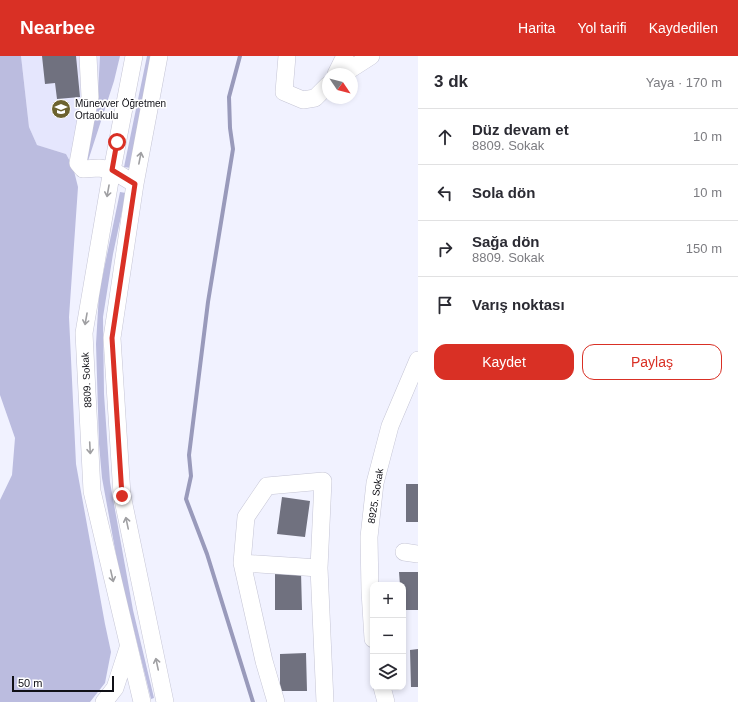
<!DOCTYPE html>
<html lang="tr">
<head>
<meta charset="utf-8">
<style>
  body { margin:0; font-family:Arial,sans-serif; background:#f7f7f7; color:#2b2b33 }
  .controls { position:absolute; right:12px; bottom:12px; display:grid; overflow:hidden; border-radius:8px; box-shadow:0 2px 6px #0003 }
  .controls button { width:36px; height:36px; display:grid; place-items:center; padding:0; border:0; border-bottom:1px solid #e1e1e2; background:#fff; color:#2b2b33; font:20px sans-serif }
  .compass { position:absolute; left:322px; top:12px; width:36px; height:36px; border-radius:50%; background:#fff; box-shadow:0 2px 6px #0003; rotate:125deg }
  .scale { position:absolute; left:12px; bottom:10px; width:102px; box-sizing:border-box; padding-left:4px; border:2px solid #101016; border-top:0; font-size:11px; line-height:14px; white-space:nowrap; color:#101016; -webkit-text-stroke:3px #fff; paint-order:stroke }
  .stop { position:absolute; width:12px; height:12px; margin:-9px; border:3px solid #d93025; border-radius:50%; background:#fff }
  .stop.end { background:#d93025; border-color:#fff; box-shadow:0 1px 4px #0008 }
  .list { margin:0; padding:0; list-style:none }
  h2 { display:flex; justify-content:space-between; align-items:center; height:52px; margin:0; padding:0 16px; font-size:17px }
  h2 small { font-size:13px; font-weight:400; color:#7c7c81 }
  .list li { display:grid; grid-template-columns:26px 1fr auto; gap:12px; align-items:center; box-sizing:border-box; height:56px; padding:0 16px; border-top:1px solid #e1e1e2 }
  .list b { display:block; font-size:15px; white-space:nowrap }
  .list p { margin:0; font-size:13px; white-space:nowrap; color:#7c7c81 }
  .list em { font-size:13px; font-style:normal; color:#7c7c81 }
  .actions { display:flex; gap:8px; padding:12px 16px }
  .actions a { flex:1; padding:9px 0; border:1px solid #d93025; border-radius:12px; text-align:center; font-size:14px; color:#d93025 }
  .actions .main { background:#d93025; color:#fff }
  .icon { flex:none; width:22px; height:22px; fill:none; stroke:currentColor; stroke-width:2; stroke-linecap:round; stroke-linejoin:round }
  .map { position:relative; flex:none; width:418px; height:646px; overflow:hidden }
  header { display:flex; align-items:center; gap:24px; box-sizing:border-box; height:56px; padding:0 20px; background:#d93025; color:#fff }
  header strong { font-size:19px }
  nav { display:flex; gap:22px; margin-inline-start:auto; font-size:14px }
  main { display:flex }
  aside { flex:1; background:#fff }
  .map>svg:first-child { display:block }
</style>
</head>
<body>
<header>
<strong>Nearbee</strong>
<nav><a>Harita</a><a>Yol tarifi</a><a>Kaydedilen</a></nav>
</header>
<main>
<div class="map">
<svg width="418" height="646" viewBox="0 0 418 646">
  <rect width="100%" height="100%" fill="#f1f2ff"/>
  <!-- built -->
  <path fill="#e5e6fd" d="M 21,0 L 100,0 L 98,36 L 73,111 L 66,98 L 37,89 L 29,71 Z"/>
  <!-- grass -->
  <path fill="#bbbcdf" d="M 0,0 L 21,0 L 29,71 L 37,89 L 66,98 L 73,111 L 78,131 L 69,261 L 76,408 L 105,568 L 111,596 L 105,627 L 90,646 L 0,646 L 0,444 L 12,419 L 15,382 L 0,339 Z
    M 100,0 L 120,0 L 114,25 L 88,105 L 84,106 L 98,36 Z
    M 147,0 L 153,0 L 131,112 L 124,111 Z
    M 120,136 L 126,137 L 113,198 L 103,261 L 104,338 L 110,426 L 133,554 L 154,642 L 151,643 L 119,515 L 102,422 L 99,388 L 96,288 L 99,237 Z"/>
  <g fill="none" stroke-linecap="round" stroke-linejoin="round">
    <!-- stream -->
    <path stroke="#999abb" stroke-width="4" d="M 240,0 L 229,41 L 230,72 L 233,93 L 208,246 L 189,399 L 191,420 L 186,443 L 207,498 L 253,646"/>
  </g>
  <!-- building -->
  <path fill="#70717f" d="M 42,0 L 76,0 L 80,41 L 57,43 L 55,27 L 45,28 Z
    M 406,428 L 418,428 L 418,466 L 406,466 Z
    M 282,441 L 310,445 L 305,481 L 277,478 Z
    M 275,516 L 301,516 L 302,554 L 275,554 Z
    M 399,516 L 418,516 L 418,554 L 403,554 L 403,529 L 400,529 Z
    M 418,593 L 418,631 L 411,631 L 410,594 Z
    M 306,597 L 307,635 L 280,635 L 280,598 Z"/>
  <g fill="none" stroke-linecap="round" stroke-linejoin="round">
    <defs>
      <path id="minor" d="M 88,0 L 90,41 L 78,107 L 83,113 L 99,112 L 112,114 L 135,128
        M 134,0 L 110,125 L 84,277 L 92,435 L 142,646
        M 159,0 L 135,128 L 112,282 L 122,439 L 165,646
        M 287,0 L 284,36 L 303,44 L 315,42 L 328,29
        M 336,18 L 345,0
        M 343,18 L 371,0
        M 404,496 L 418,498
        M 242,507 L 319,512
        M 373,583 L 370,535 L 369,481 L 375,427 L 390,370 L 418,304
        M 382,631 L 386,646
        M 104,646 L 115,632 L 128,592
        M 276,646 L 264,605 L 242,507 L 246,461 L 267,430 L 323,425 L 319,512 L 325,646"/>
    </defs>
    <!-- minor casing -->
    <use href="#minor" stroke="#c5c5d5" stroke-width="18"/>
    <!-- minor -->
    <use href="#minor" stroke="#fff" stroke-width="17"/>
  </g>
  <!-- one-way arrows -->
  <defs><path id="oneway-shaft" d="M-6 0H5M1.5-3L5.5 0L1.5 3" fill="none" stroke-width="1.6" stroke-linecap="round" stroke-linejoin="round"/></defs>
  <g stroke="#9f9fa2">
    <use href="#oneway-shaft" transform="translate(140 102) rotate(-79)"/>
    <use href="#oneway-shaft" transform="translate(108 135) rotate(100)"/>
    <use href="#oneway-shaft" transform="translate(86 263) rotate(100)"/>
    <use href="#oneway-shaft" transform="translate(90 392) rotate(87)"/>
    <use href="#oneway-shaft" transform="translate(127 467) rotate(-102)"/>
    <use href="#oneway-shaft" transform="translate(112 520) rotate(77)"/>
    <use href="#oneway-shaft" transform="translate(157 608) rotate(-102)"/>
  </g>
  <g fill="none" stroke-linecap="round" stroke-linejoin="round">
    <!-- route -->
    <path stroke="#d93025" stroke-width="5" d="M 117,86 L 112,114 L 135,128 L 112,282 L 122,440"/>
  </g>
  <!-- icons -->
  <defs>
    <symbol id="school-disc" viewBox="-11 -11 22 22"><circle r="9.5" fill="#6c622f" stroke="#fff"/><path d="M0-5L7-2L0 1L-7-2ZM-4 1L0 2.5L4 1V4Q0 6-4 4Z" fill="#fff"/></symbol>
  </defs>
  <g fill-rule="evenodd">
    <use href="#school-disc" x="50" y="42" width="22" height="22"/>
  </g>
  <g text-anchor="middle" stroke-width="3" stroke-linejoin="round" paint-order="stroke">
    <!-- poi labels -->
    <g font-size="10" fill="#101016" stroke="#fff" text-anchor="start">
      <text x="75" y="51">Münevver Öğretmen<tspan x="75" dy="12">Ortaokulu</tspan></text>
    </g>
    <!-- street labels -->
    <g font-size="10" fill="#101016" stroke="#fff">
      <text transform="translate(86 324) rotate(-93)" y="4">8809. Sokak</text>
      <text transform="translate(375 440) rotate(-81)" y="4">8925. Sokak</text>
    </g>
  </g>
</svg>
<div class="controls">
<button>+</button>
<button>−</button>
<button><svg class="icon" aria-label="layers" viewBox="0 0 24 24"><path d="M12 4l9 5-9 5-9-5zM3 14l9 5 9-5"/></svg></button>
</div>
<svg class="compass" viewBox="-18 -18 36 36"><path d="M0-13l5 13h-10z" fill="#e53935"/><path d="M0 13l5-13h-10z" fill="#7c7c81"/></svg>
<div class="scale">50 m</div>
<div class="stop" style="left:117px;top:86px"></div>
<div class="stop end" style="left:122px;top:440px"></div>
</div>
<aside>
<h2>3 dk<small>Yaya · 170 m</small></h2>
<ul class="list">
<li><svg class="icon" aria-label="ahead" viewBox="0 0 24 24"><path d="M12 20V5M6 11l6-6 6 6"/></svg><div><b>Düz devam et</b><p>8809. Sokak</p></div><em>10 m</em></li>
<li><svg class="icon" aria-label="left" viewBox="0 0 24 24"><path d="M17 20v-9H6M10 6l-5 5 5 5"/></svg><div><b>Sola dön</b></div><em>10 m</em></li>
<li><svg class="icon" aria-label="right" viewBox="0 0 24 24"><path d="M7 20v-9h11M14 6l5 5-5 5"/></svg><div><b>Sağa dön</b><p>8809. Sokak</p></div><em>150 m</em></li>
<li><svg class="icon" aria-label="arrive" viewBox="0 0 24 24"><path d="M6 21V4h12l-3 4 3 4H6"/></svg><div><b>Varış noktası</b></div></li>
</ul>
<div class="actions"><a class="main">Kaydet</a><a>Paylaş</a></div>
</aside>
</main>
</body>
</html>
